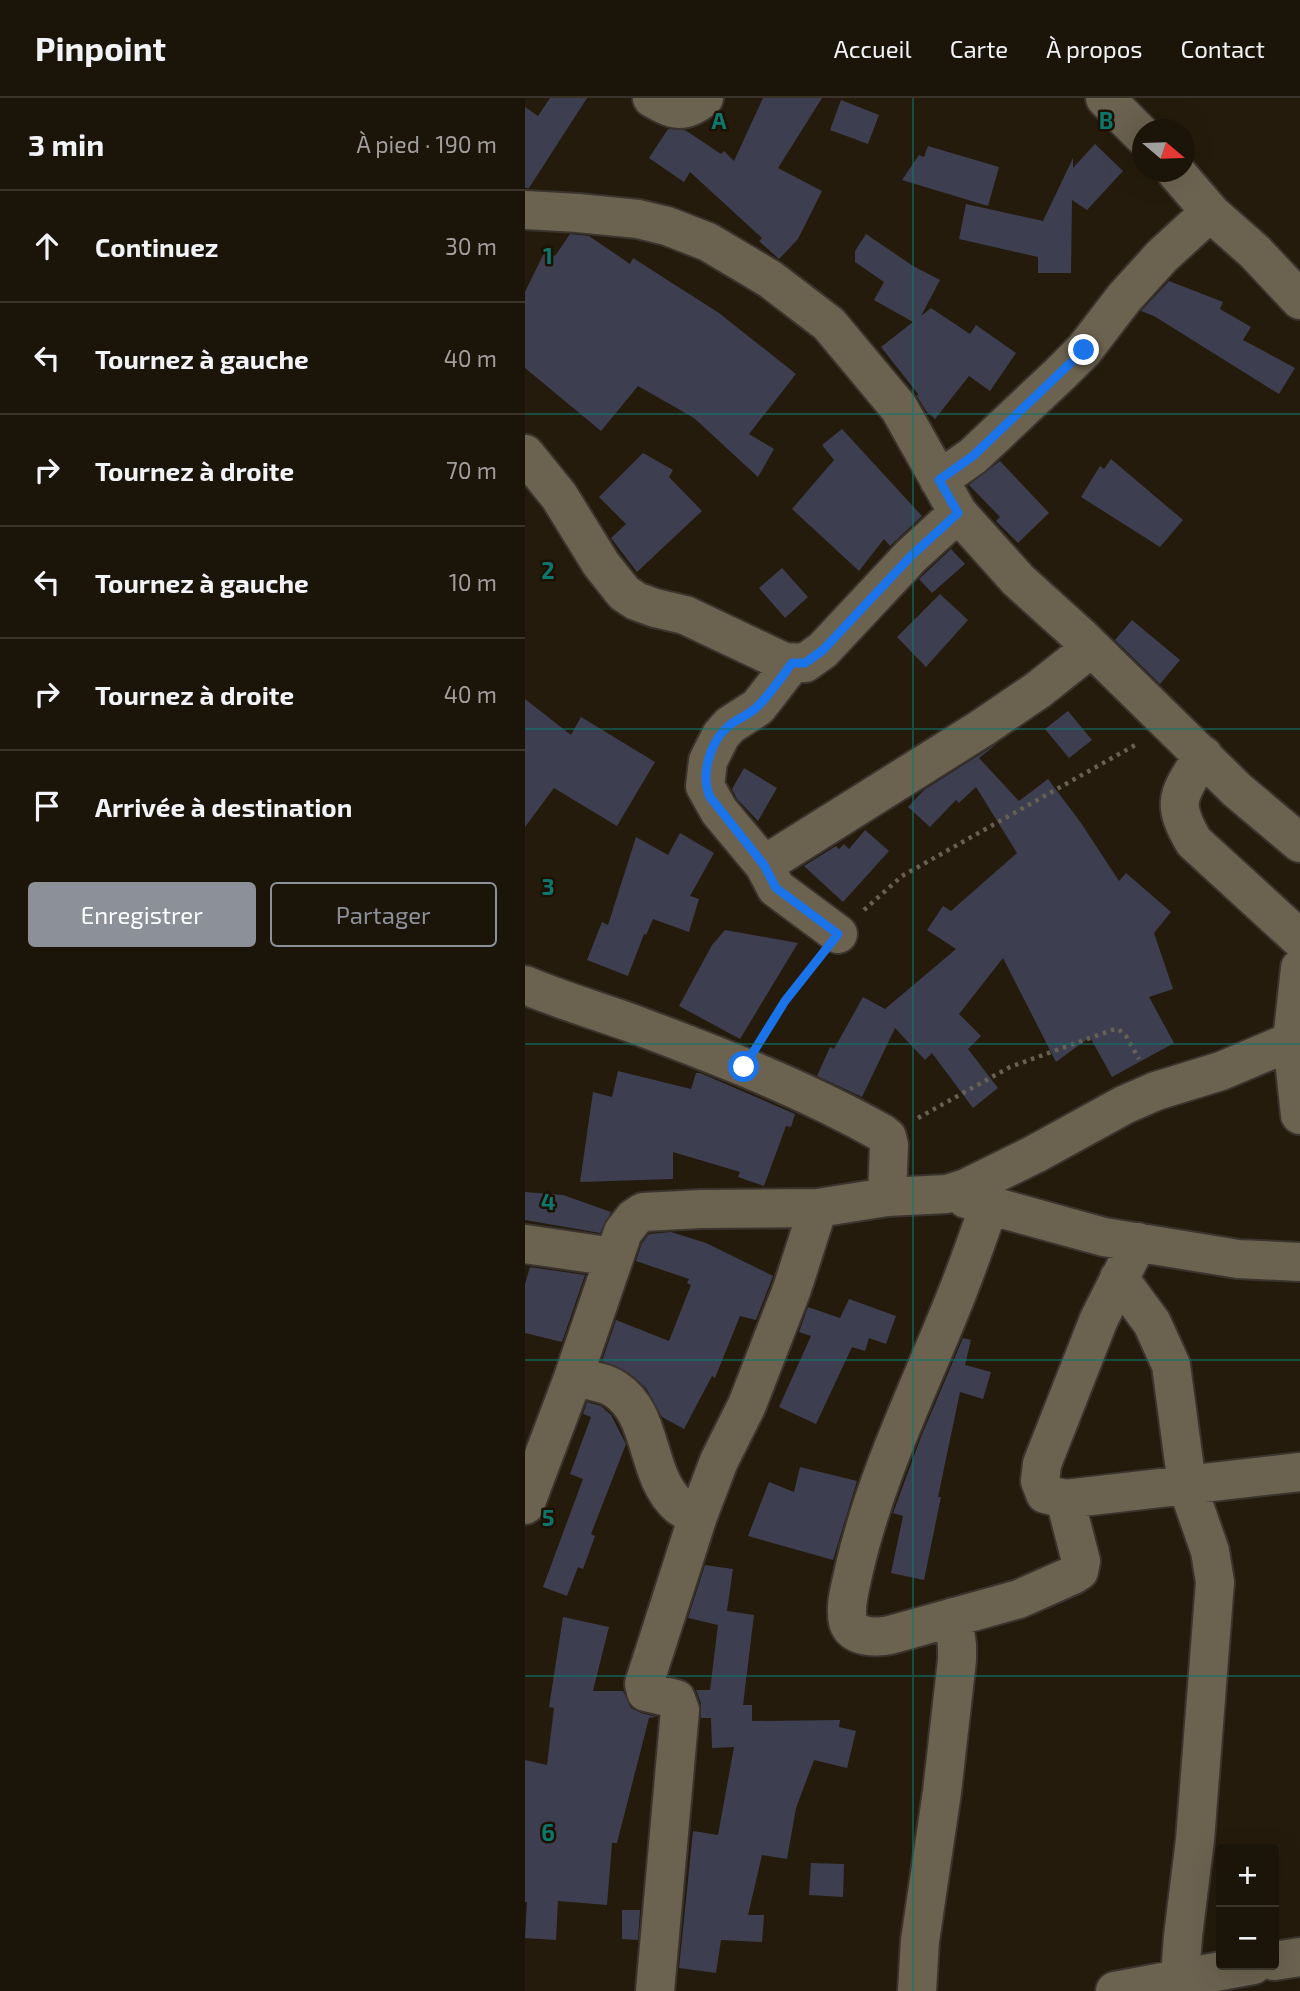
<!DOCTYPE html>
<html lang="fr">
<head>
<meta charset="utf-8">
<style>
  body { margin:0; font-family:"Exo 2",sans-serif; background:#241d12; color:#f1f3f6 }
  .controls { position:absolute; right:21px; bottom:21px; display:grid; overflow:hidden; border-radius:7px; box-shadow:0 7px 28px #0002 }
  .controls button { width:63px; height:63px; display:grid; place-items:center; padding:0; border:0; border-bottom:2px solid #39332a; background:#1b1409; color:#f1f3f6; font:35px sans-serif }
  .compass { position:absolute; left:607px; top:21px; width:63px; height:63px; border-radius:50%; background:#1b1409; box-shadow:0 7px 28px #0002; rotate:109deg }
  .stop { position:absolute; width:21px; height:21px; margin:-16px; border:5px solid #1a73e8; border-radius:50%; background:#fff }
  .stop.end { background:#1a73e8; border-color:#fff; box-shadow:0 2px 7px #0008 }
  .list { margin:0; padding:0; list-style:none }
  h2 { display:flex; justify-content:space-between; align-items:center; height:91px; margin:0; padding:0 28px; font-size:30px }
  h2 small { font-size:23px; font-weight:400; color:#a09e9c }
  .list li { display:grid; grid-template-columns:46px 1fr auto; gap:21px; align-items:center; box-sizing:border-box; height:112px; padding:0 28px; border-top:2px solid #39332a }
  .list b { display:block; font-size:26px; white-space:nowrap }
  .list em { font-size:23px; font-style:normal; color:#a09e9c }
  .actions { display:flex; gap:14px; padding:21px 28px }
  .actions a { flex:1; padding:16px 0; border:2px solid #8c9099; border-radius:7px; text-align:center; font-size:24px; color:#8c9099 }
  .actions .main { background:#8c9099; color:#fff }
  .icon { flex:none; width:38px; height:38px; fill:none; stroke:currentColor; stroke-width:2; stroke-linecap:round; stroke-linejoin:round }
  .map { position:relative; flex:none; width:775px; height:1893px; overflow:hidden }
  header { display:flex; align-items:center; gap:42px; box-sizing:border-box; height:98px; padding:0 35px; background:#1b1409; border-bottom:2px solid #39332a }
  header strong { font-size:33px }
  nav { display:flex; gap:38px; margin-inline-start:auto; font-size:24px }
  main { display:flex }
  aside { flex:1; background:#1b1409 }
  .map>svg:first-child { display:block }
</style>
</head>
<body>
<header>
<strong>Pinpoint</strong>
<nav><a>Accueil</a><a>Carte</a><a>À propos</a><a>Contact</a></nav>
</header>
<main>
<aside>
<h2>3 min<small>À pied · 190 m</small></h2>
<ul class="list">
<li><svg class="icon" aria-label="ahead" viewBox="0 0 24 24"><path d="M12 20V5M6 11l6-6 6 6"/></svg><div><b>Continuez</b></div><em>30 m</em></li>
<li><svg class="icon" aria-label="left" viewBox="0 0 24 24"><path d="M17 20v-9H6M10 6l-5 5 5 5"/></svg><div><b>Tournez à gauche</b></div><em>40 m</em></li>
<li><svg class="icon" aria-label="right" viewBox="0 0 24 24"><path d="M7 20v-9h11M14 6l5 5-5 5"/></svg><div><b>Tournez à droite</b></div><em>70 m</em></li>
<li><svg class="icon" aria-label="left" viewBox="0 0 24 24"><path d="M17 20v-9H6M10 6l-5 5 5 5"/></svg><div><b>Tournez à gauche</b></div><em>10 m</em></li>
<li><svg class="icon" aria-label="right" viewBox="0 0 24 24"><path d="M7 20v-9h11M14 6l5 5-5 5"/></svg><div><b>Tournez à droite</b></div><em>40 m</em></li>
<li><svg class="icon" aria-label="arrive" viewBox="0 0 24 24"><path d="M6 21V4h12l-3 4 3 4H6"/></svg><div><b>Arrivée à destination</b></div></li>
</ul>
<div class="actions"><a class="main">Enregistrer</a><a>Partager</a></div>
</aside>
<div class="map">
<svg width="775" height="1893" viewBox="0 0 775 1893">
  <rect width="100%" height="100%" fill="#241b0c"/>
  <!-- building -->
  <path fill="#3d3f51" d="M 25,0 L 62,0 L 4,90 L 0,90 L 0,9 L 13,18 Z
    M 238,0 L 297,0 L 253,70 L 297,93 L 273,141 L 254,161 L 234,143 L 237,140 L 165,74 L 159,84 L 124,60 L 143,31 L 160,32 L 196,56 L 199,53 L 209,63 Z
    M 316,2 L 354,17 L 343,46 L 305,32 Z
    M 570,46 L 598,73 L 562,112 L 547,102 L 546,175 L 513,175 L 513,159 L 434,141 L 441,106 L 518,123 L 548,60 L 548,70 Z
    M 403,48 L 474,69 L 463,108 L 377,82 L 394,57 L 399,59 Z
    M 45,136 L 64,138 L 105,166 L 108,160 L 194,215 L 271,276 L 224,336 L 249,351 L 233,379 L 169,320 L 113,288 L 76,333 L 0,270 L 0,194 L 20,153 L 30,158 Z
    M 341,136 L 388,168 L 415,182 L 396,218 L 406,210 L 445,236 L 451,227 L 491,255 L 465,293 L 444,278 L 410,321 L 401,313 L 392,298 L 393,296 L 356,249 L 388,224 L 349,202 L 359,184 L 330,164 L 330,153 Z
    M 644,183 L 698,204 L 695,211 L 726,229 L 718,242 L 770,270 L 754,296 L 629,218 L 616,213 Z
    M 317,331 L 397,418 L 365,448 L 359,441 L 334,473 L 267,411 L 309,362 L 297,347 Z
    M 118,355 L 148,372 L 144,379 L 177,413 L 112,474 L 86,440 L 101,426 L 74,399 Z
    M 586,361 L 658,422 L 635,449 L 556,399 L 575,368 L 579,371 Z
    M 475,363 L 524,415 L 493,445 L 471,423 L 475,419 L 444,387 Z
    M 426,451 L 440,466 L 407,495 L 394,481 Z
    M 257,470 L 283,499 L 260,520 L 234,490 Z
    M 415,496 L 443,522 L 401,569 L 372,539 Z
    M 607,522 L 655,562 L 635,586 L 590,542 Z
    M 0,601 L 46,637 L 56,619 L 130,664 L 92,728 L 29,690 L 0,729 Z
    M 543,613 L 567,642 L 544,660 L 520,631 Z
    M 473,645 L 454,660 L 494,703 L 523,681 L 556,725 L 594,783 L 601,775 L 646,814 L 629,835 L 648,891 L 624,899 L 649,945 L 587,979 L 565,939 L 531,964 L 478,860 L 434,916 L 456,938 L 443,951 L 473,990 L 448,1010 L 407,955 L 400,962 L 370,930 L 337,999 L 292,978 L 305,949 L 309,951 L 338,899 L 360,911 L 431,851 L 402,832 L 418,808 L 426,813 L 492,755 L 451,689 L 434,705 L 431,702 L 405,729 L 383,709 L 399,692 Z
    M 219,670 L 252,690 L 233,723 L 212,701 L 207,691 Z
    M 340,732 L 364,753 L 318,804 L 279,768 L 311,748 L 314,751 L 319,746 L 324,751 Z
    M 155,735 L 189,755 L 165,798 L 174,801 L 164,834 L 128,821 L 121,837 L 119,836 L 103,878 L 62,862 L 77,824 L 83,827 L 111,739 L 143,757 Z
    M 200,832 L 273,845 L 215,941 L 154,908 L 187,847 Z
    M 93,973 L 166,991 L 171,975 L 175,975 L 270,1016 L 266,1029 L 261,1028 L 239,1088 L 213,1079 L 215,1074 L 148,1054 L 148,1081 L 55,1084 L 68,994 L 87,999 Z
    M 0,1094 L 38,1097 L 86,1114 L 75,1135 L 0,1122 Z
    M 146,1134 L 181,1145 L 248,1178 L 231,1222 L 215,1218 L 190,1280 L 187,1278 L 159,1331 L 137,1319 L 121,1290 L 104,1275 L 77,1263 L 91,1222 L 144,1243 L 166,1187 L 162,1185 L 164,1181 L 111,1163 L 117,1145 L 124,1136 Z
    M 5,1169 L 60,1177 L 37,1244 L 0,1235 L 0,1186 Z
    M 324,1201 L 371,1218 L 361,1246 L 344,1240 L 340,1253 L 327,1249 L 291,1326 L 254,1309 L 286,1238 L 274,1234 L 283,1209 L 315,1220 Z
    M 438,1240 L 446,1242 L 440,1267 L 466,1274 L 458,1301 L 435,1294 L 413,1399 L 416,1399 L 399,1482 L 366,1475 L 378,1418 L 368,1415 L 396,1339 Z
    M 62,1304 L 76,1308 L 86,1317 L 101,1346 L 66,1436 L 70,1438 L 58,1471 L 53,1469 L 42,1498 L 18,1489 L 58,1381 L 45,1376 L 66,1319 L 58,1316 Z
    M 275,1369 L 332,1383 L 308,1462 L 223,1438 L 244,1384 L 269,1394 Z
    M 180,1467 L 208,1471 L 202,1513 L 229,1517 L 218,1607 L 227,1607 L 227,1623 L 315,1622 L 314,1629 L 331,1633 L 322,1670 L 289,1662 L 271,1710 L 262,1761 L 237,1757 L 223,1817 L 239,1817 L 237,1844 L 196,1842 L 191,1875 L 154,1870 L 168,1733 L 193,1737 L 209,1649 L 187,1650 L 186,1620 L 176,1620 L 176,1605 L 171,1592 L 185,1592 L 193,1527 L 163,1520 Z
    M 38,1519 L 84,1529 L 68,1593 L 98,1593 L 106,1610 L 116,1615 L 132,1619 L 124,1620 L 92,1745 L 87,1745 L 82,1807 L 33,1803 L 31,1842 L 0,1840 L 2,1804 L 0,1804 L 0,1662 L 22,1667 L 29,1610 L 24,1609 Z
    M 286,1765 L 319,1766 L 318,1799 L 284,1797 Z
    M 97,1812 L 115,1812 L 113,1842 L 97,1841 Z"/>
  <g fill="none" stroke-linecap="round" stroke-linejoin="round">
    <defs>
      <path id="minor" d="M 127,0 C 148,12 158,17 179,0
        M 580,0 L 618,38
        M 651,74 L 687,116 L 730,154 L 775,202
        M 0,112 L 53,115 L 113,121 L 142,128 L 183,144 L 245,181 L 304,226 L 374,310 L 433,415 L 493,482 L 556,539 L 712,692 L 775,745
        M 0,356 L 34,398 L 76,466 L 99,495 L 111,503 L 130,510 L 160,517 L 259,564 L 280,565 L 298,552 L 386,458 L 433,415
        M 414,382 L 448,358 L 535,276 L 559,252 L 599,200 L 637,158 L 672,126 L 687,116
        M 267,565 L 233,609 L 205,627 L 196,637 L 183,663 L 180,688 L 194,713 L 239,767 L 251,790 L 313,836
        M 678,657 C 655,696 644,702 669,744 L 775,841
        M 239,767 L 457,630 L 513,592 L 566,550
        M 775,870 L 767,943 L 775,1017
        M 0,887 C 35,902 70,912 106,925 C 191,957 277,990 357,1035 L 362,1039 L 364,1047 L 362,1099
        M 441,1101 L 579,1139 L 713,1161 L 775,1164
        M 464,1108 C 454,1136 444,1165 433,1193 C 397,1285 351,1375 329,1472 C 326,1487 319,1508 323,1524 C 328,1540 352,1540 365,1537 L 494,1501 L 548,1477 L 554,1473 L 556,1463 L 540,1401
        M 613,1144 L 574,1221 L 517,1366 L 515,1383 L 520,1396 L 540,1401 L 775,1374
        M 0,1146 L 89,1159
        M 594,1180 L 627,1225 L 646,1267 L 662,1387 L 685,1453 L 690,1484 L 670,1742 L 658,1838 L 655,1879
        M 48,1280 C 62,1282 78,1283 90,1291 C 130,1317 119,1377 154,1408 C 159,1412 166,1415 173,1418
        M 0,1407 L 48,1280 L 98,1134 L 109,1120 L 118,1114 L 176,1111 L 293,1110 L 362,1099 L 422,1096 L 441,1090 L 510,1056 L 599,1007 L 631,993 L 696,973 L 767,943
        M 749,1863 L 775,1859
        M 130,1893 L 155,1612 L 151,1601 L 121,1594 L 119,1586 L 173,1418 L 194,1363 L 222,1307 L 267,1191 L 293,1110
        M 392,1893 L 395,1843 L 417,1694 L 432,1562 L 432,1547 L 428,1519
        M 590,1893 L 728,1867"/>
    </defs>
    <!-- minor casing -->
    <use href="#minor" stroke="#3b342e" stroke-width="42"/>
    <!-- path -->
    <path stroke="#686052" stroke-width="4.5" stroke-dasharray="3.5 5" stroke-linecap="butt" d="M 339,812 L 377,778 L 612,646
      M 238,936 L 290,863
      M 393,1020 L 485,969 L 587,932 L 593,931 L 601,938 L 614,961"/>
    <!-- minor -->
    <use href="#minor" stroke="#6c6250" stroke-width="38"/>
  </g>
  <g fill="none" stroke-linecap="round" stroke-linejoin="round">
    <!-- route -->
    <path stroke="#1a73e8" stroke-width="9" d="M 219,969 L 260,903 L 313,836 L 251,790 L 239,767 L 185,699 C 175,676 185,642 206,626 C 215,620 225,616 233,608 C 246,595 256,580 267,565 L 280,565 L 298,552 L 386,458 L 433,415 L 414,382 L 448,358 L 559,252"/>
  </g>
  <!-- grid -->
  <path fill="none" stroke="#0f766e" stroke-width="2" stroke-opacity="0.55" d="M 388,0 L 388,1893M 0,316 L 775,316M 0,631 L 775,631M 0,946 L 775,946M 0,1262 L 775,1262M 0,1578 L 775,1578"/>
  <g font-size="23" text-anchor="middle" font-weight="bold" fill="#0f766e" stroke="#1b1204" stroke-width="5" stroke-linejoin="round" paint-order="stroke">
    <text x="194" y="31">A</text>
    <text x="581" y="31">B</text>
    <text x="23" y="166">1</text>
    <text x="23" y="481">2</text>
    <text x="23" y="797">3</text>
    <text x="23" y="1112">4</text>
    <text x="23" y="1428">5</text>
    <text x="23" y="1743">6</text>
  </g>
</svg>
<div class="controls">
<button>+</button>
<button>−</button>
</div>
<svg class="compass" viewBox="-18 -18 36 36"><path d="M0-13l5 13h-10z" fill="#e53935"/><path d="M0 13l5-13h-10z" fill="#a09e9c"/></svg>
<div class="stop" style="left:219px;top:969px"></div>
<div class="stop end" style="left:559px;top:252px"></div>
</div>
</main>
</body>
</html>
